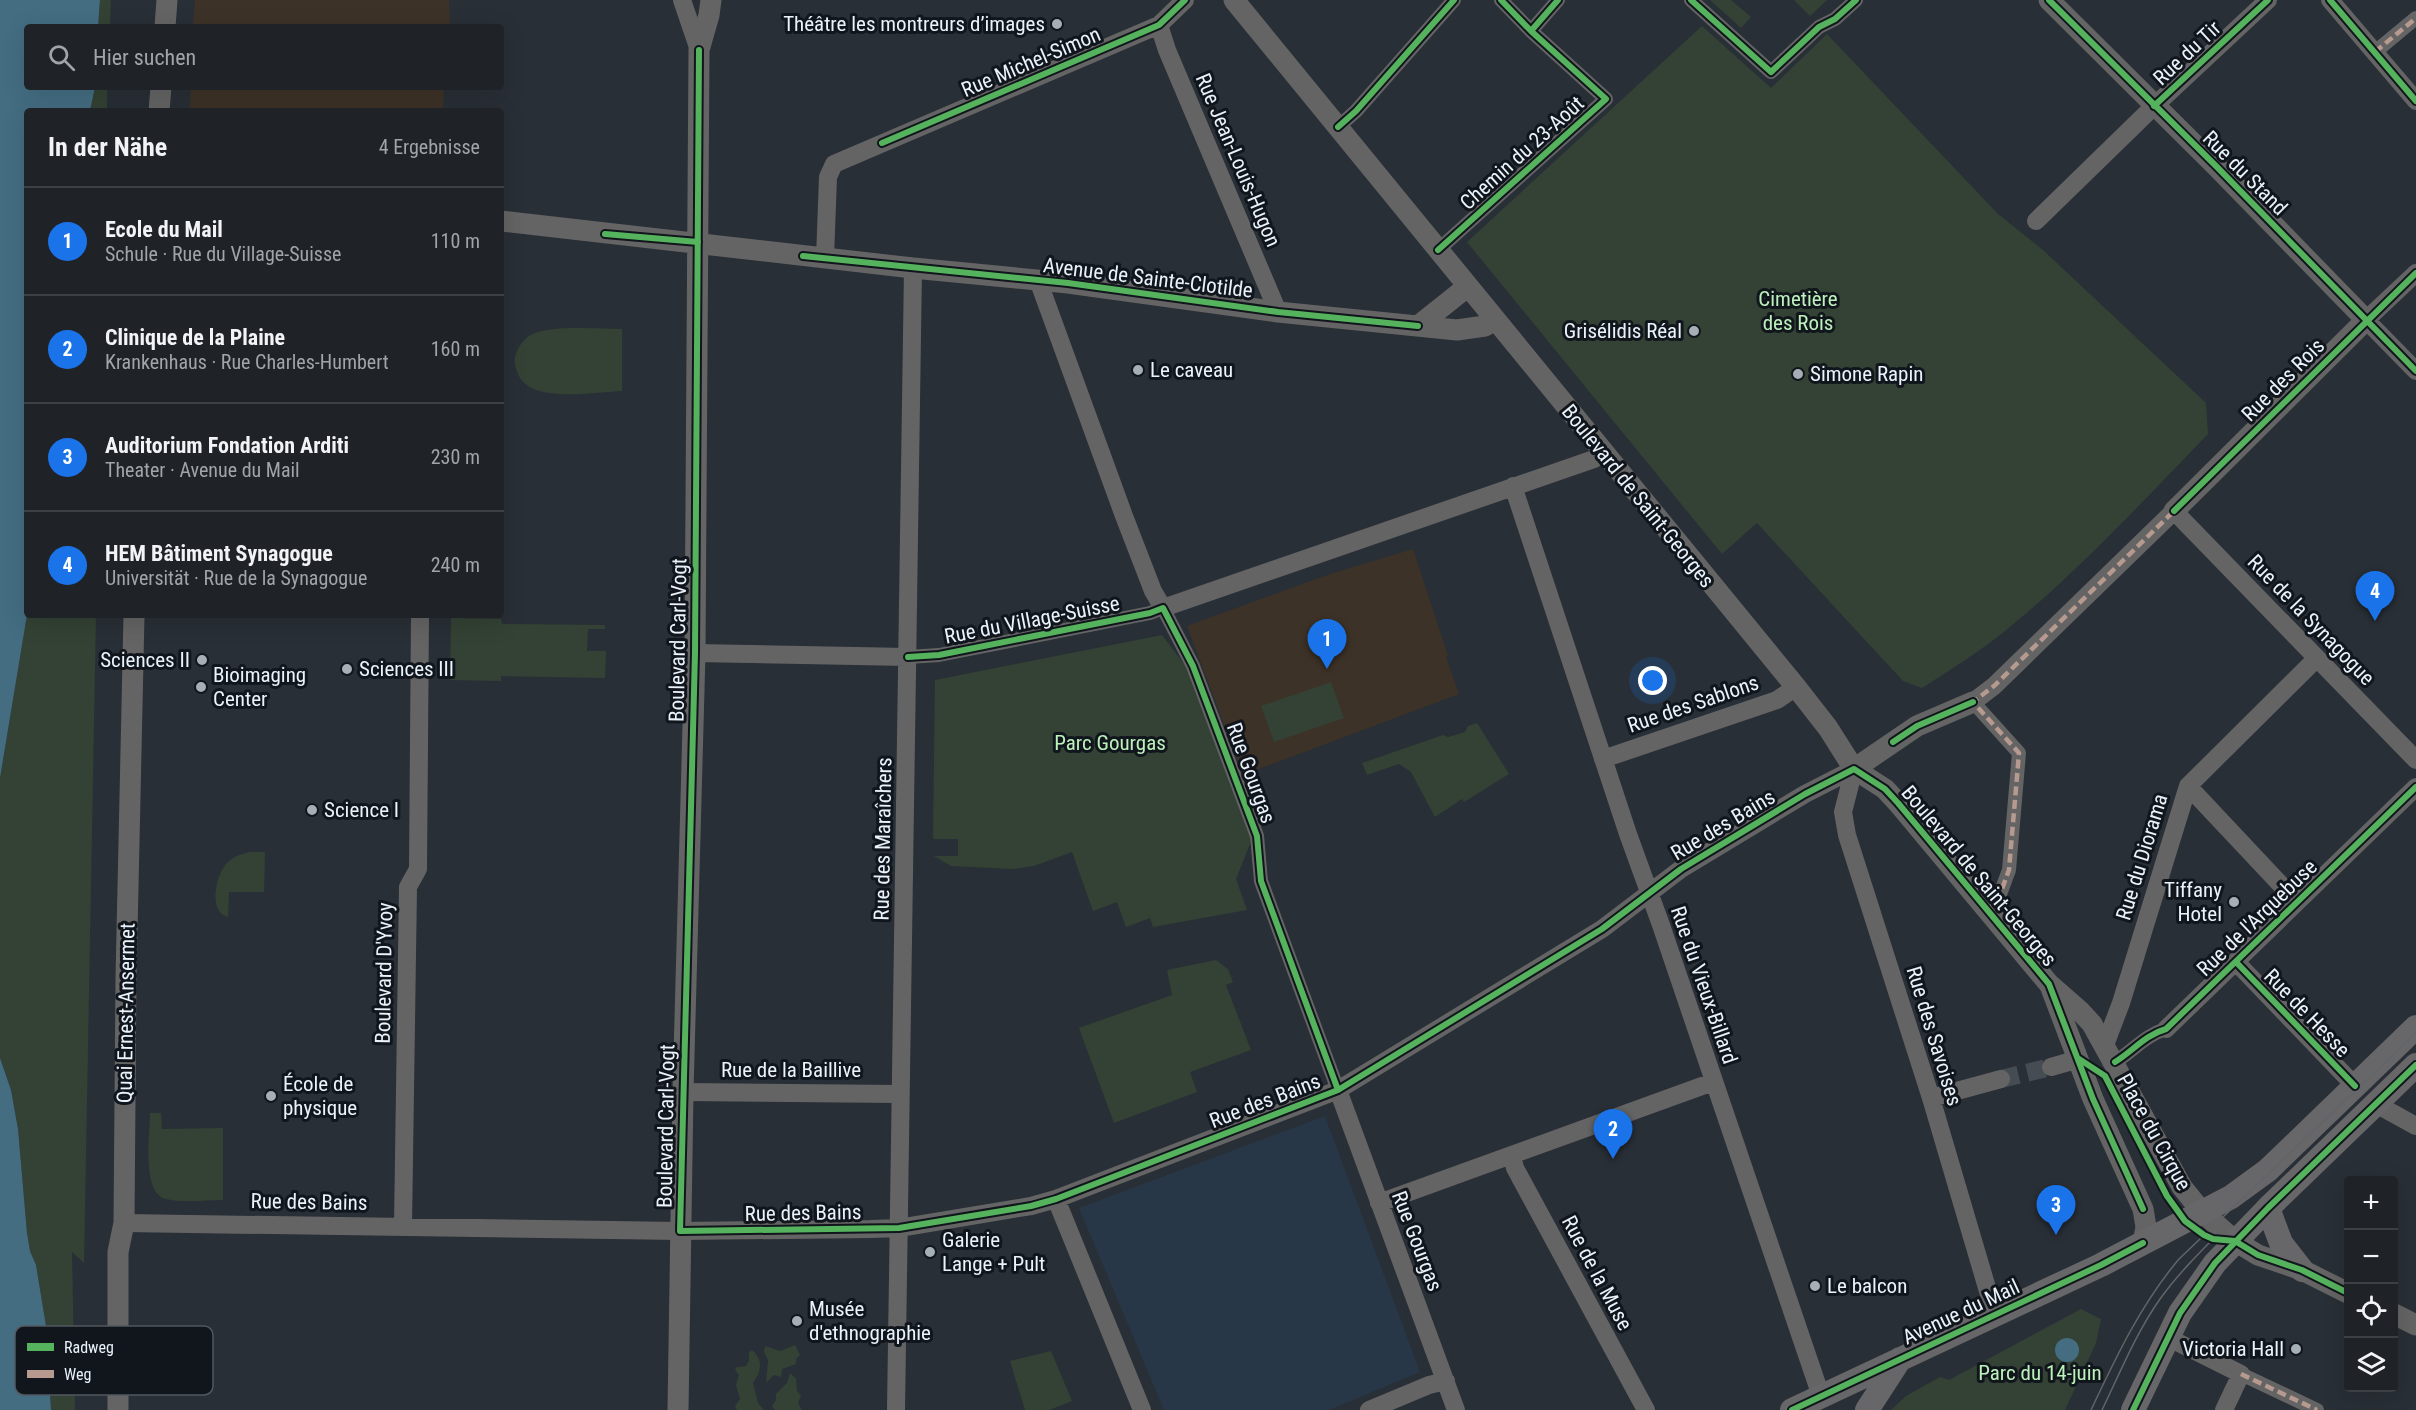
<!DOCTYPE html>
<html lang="de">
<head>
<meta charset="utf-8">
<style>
  body { margin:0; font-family:"Roboto Condensed",sans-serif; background:#2c2f34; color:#f1f3f6 }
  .controls { position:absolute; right:18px; bottom:18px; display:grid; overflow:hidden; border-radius:6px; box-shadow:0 6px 24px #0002 }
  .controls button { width:54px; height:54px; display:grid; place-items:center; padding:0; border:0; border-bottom:2px solid #3c4045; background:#1f2328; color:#f1f3f6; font:30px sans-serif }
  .you { position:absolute; left:1653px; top:681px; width:21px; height:21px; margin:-15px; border:4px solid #fff; border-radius:50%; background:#1a73e8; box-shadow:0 0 0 9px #1a73e833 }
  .badge { display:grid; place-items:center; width:39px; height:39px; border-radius:50%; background:#1a73e8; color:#fff; font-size:20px; font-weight:700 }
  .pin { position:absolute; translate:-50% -50px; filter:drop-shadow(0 2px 3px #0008) }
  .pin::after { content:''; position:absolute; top:32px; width:21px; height:18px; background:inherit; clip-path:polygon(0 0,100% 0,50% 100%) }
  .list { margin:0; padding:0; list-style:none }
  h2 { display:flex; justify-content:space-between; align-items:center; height:78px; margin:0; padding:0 24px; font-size:26px }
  h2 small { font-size:20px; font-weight:400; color:#a1a4a8 }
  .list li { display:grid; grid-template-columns:39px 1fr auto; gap:18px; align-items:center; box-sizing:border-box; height:108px; padding:0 24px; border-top:2px solid #3c4045 }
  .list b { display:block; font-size:22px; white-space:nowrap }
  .list p { margin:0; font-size:20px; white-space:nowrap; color:#a1a4a8 }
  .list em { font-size:20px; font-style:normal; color:#a1a4a8 }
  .icon { flex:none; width:33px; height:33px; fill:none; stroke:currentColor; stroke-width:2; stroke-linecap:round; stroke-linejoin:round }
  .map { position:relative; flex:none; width:2416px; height:1410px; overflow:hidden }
  .search { position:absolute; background:#1f2328; box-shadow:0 6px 24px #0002; left:24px; top:24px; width:480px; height:66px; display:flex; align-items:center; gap:15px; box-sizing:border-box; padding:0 21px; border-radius:6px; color:#a1a4a8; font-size:22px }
  .panel { position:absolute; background:#1f2328; box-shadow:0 6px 24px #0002; left:24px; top:108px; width:480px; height:510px; border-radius:6px }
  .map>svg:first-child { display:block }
</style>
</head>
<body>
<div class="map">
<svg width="2416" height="1410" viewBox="0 0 2416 1410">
  <rect width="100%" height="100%" fill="#292f36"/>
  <!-- built -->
  <path fill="#273747" d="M 1325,1116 L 1420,1372 L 1329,1410 L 1164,1410 L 1079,1208 Z"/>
  <!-- education -->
  <path fill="#3d3227" d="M 195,0 L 449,0 L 450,27 L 193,27 Z
    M 191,87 L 444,87 L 443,111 L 190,111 Z
    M 1413,549 L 1448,656 L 1446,657 L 1459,694 L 1243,775 L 1187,626 L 1330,574 Z"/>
  <!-- green -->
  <path fill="#334234" d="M 100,0 L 111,0 L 110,27 L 98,27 Z
    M 1710,0 L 1731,0 L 1751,17 L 1741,28 Z
    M 1794,0 L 1827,0 L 1810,16 Z
    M 1702,26 L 1771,88 L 1827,34 L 1998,214 L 2043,250 L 2206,403 L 2208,434 C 2143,501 2078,572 2005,631 C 1979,652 1950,670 1922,688 L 1903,681 L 1757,523 L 1722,554 L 1467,242 Z
    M 95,87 L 107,87 L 107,111 L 90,111 Z
    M 622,329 L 622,391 C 594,392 526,405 517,371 C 515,366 514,362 515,357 C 518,347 524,337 535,333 C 558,325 597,329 622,329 Z
    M 27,615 L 96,615 L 84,1263 L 72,1252 L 75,1410 L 51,1410 L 46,1326 L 36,1265 L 30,1251 L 27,1233 L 18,1129 L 11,1090 L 0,1058 L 0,778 Z
    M 451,618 L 501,619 L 502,624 L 605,625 L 605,629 L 588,629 L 587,651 L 606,651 L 605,678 L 501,676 L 501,681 L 450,680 Z
    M 1162,635 L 1188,669 L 1252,839 L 1236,879 L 1247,910 L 1153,927 L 1150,918 L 1126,927 L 1117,902 L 1093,911 L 1072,852 L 1034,866 L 1013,869 L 951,866 L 934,856 L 958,856 L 958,839 L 934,839 L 933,837 L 935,680 Z
    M 1331,682 L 1344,718 L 1274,742 L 1261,706 Z
    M 1477,723 L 1509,774 L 1464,802 L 1462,799 L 1435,817 L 1411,772 L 1399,764 L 1367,775 L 1362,763 L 1443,735 L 1448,737 L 1465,732 L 1468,726 Z
    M 250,852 L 265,852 L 264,892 L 229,892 L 228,917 C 207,913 216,872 228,862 C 234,856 242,854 250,852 Z
    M 1216,960 L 1228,969 L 1233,982 L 1226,985 L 1251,1050 L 1190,1072 L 1197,1092 L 1114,1123 L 1079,1028 L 1172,995 L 1167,970 Z
    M 150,1113 L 161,1113 L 162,1129 L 223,1128 L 223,1200 C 206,1200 182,1203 166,1199 C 141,1193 150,1134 150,1113 Z
    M 2081,1309 L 2101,1319 L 2096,1343 L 2065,1410 L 1891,1410 L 1906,1396 L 1940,1377 L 1949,1380 Z
    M 795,1345 L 800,1355 L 796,1359 L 796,1364 L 782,1369 L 781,1377 L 774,1375 L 766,1383 L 768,1360 L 764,1352 L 765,1346 L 780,1351 Z
    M 752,1350 C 764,1360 761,1372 753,1383 L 758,1403 L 764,1410 L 737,1410 L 735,1406 L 740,1399 L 736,1385 L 739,1375 L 735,1370 L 737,1367 L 746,1366 L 749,1361 L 749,1352 Z
    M 1051,1351 L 1072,1401 L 1049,1410 L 1025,1410 L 1010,1361 Z
    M 790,1373 L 796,1379 L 797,1391 L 801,1396 L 798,1403 L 802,1410 L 775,1410 L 772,1406 L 776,1400 L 776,1394 L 787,1383 Z"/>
  <!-- water -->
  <path fill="#446d82" d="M 0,0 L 100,0 L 98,27 L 27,27 L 27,87 L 95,87 L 90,111 L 27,111 L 27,615 L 0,778 Z
    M 0,1058 L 11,1090 L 18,1129 L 27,1233 L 30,1251 L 36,1265 L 46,1326 L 51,1410 L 0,1410 Z
    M2055 1350a12 12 0 1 1 24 0a12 12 0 1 1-24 0Z"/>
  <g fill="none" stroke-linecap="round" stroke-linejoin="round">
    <!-- minor-tunnel -->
    <path stroke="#464c54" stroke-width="18" stroke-dasharray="18 9" stroke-linecap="butt" d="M 2001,1079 L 2051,1067"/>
    <!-- pedestrian -->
    <path stroke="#656465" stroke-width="14" d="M 1501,0 L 1531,31 L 1558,0
      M 1691,0 L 1771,72 L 1819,27 L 1835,19 L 1856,0
      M 2375,52 L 2416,18
      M 1338,127 L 1356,111 L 1454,0
      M 1438,250 L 1606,99 L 1531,31
      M 908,657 L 939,655 L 1150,613 L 1163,608 L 1193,666 L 1257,836 L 1261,881 L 1338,1090
      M 1973,702 L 2019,753 L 2009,870 L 1999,897 L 1988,911
      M 2115,1062 C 2133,1051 2145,1035 2166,1029
      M 2241,1374 L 2317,1410"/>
    <!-- minor -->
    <path stroke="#656465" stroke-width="18" d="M 682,0 L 699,50
      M 2330,0 L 2416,101
      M 1159,25 L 1167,50 L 1278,312
      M 2036,221 L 2150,110 L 2268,0
      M 825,258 L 828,177 L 834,164 L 1159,25 L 1185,0
      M 2416,273 L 2366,320 L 2416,371
      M 1038,280 L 1124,516 L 1153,591 L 1163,608 L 1594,459 L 1603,453
      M 1513,486 L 1628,834 L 1661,925 L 1821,1396
      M 695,653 L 908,657
      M 1973,702 L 1994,686 L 2174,511 L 2416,760
      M 1603,759 L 1777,700 L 1796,687
      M 1854,769 L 1843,812 L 1847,835 L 1931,1098 L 1995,1315
      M 2188,786 L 2297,902
      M 2236,962 L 2355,1086
      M 2166,1029 L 2416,787
      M 2105,1045 L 2121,1003 L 2188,786 L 2317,658
      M 2051,1067 L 2079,1059
      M 1338,1090 L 1456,1410
      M 683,1092 L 899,1094
      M 1931,1098 L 2001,1079
      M 2376,1104 L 2416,1126
      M 1512,1156 L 1515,1168 L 1646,1410
      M 1056,1199 L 1142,1410
      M 1379,1203 L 1713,1082
      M 124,1223 L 680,1231 L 871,1229 L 899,1228 L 1031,1206 L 1056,1199 L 1338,1090 L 1602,929 L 1681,869 L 1805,794 L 1854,769
      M 403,1226 L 408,887 L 418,869 L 420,615
      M 2167,1337 L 2241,1374 L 2224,1410
      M 896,1410 L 913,268
      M 1369,1410 L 1429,1385 L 1446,1381"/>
    <!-- tertiary -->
    <path stroke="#656465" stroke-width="21" d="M 1234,0 L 1796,687 L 1828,728 L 1854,769 L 1885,789 L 1898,803 L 2049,984 L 2081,1012 L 2092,1024 L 2182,1187 L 2202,1212 L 2235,1241 L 2258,1255 L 2302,1270 L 2348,1293
      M 2049,0 L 2217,167 L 2366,320 L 2174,511
      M 165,27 L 167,0
      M 159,111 L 161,87
      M 501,221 L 913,268 L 1068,283 L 1278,312 L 1457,330 L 1485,326 L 1494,320
      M 1418,326 L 1467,287
      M 1854,769 L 1917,726 L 1973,702
      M 2051,988 L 2093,1099 L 2143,1209 L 2146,1227 L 2143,1243
      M 2394,1314 L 2416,1325
      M 118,1410 L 118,1252 L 124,1223 L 126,978 L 134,615
      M 678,1410 L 683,1092 L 695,653 L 699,50 L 709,15 L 711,0"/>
    <!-- secondary -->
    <path stroke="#676668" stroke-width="24" d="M 2268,1208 L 2281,1243 L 2302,1270
      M 1792,1410 L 2101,1265 L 2231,1197 L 2268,1170 L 2416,1027
      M 1867,1410 L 1900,1359
      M 2133,1410 L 2180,1313 L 2215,1263 L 2268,1208 L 2416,1065"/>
    <!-- tram -->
    <path stroke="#636568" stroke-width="1.5" d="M 2042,0 L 2213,170 L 2416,379
      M 2057,0 L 2220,163 L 2416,364
      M 2091,1410 C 2116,1357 2141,1304 2179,1259 L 2416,1033
      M 2102,1410 C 2120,1373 2136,1333 2160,1299 C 2178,1274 2200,1252 2222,1230"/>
    <!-- quiet -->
    <path stroke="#b69a8f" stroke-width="4.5" stroke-dasharray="9 4.5" stroke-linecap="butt" d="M 2375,52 L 2416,18
      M 1988,911 L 1999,897 L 2009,870 L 2019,753 L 1973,702 L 1994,686 L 2174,511
      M 2241,1374 L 2317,1410"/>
    <defs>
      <path id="cycleway" d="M 1501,0 L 1531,31 L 1558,0
        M 1691,0 L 1771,72 L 1819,27 L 1835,19 L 1856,0
        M 2049,0 L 2217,167 L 2416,371
        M 2330,0 L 2416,101
        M 699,50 L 695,653 L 680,1231 L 899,1228 L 1031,1206 L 1056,1199 L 1338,1090 L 1602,929 L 1681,869 L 1805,794 L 1854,769 L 1885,789 L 1898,803 L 2049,984 L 2093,1099 L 2143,1209
        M 2154,106 L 2268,0
        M 1338,127 L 1356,111 L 1454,0
        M 882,143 L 1159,25 L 1185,0
        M 605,234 L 698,242
        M 1438,250 L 1606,99 L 1531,31
        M 803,256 L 1068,283 L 1278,312 L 1418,326
        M 2174,511 L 2416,273
        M 908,657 L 939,655 L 1150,613 L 1163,608 L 1193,666 L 1257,836 L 1261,881 L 1338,1090
        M 1893,742 L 1917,726 L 1973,702
        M 2236,962 L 2355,1086
        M 2079,1059 L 2105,1076 L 2167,1196 L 2185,1221 L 2204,1235 L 2213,1239 L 2235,1241 L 2258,1255 L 2302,1270 L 2348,1293
        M 2115,1062 C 2133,1051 2145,1035 2166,1029 L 2416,787
        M 1792,1410 L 2101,1265 L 2143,1243
        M 2133,1410 L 2180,1313 L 2215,1263 L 2268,1208 L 2416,1065"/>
    </defs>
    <!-- cycleway casing -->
    <use href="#cycleway" stroke="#11161c" stroke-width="10"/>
    <!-- cycleway -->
    <use href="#cycleway" stroke="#56b35d" stroke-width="6"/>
  </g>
  <!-- markers -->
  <g fill="#a6aeb6" stroke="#11161c" stroke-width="2">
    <circle cx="1057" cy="24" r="6"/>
    <circle cx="1694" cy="331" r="6"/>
    <circle cx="1138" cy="370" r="6"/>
    <circle cx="1798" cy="374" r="6"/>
    <circle cx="202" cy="660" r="6"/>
    <circle cx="347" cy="669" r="6"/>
    <circle cx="201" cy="687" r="6"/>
    <circle cx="312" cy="810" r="6"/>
    <circle cx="2234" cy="902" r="6"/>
    <circle cx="271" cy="1096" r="6"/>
    <circle cx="930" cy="1252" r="6"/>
    <circle cx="1815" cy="1286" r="6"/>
    <circle cx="797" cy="1321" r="6"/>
    <circle cx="2296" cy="1349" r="6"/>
  </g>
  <g text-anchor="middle" stroke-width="6" stroke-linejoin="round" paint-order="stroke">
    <!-- poi labels -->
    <g font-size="21" fill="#eaf2fb" stroke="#11161c" text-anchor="start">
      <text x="1045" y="31" text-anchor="end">Théâtre les montreurs d’images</text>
      <text x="1682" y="338" text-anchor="end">Grisélidis Réal</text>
      <text x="1150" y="377">Le caveau</text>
      <text x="1810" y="381">Simone Rapin</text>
      <text x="190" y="667" text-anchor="end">Sciences II</text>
      <text x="359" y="676">Sciences III</text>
      <text x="213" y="682">Bioimaging<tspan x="213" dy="24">Center</tspan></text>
      <text x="324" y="817">Science I</text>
      <text x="2222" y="897" text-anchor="end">Tiffany<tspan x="2222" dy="24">Hotel</tspan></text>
      <text x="283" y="1091">École de<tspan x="283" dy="24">physique</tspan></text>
      <text x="942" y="1247">Galerie<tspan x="942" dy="24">Lange + Pult</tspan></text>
      <text x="1827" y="1293">Le balcon</text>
      <text x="809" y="1316">Musée<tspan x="809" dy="24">d'ethnographie</tspan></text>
      <text x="2284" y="1356" text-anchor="end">Victoria Hall</text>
    </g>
    <!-- street labels -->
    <g font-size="21" fill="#eaf2fb" stroke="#11161c">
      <text transform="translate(2187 53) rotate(-43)" y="7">Rue du Tir</text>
      <text transform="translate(1031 62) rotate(-23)" y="7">Rue Michel-Simon</text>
      <text transform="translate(1522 153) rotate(-42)" y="7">Chemin du 23-Août</text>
      <text transform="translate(1238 160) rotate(67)" y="7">Rue Jean-Louis-Hugon</text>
      <text transform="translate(2245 173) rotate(45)" y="7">Rue du Stand</text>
      <text transform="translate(1148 278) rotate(7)" y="7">Avenue de Sainte-Clotilde</text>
      <text transform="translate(2283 380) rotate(-45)" y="7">Rue des Rois</text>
      <text transform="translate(1638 496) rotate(51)" y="7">Boulevard de Saint-Georges</text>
      <text transform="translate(1032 620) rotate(-11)" y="7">Rue du Village-Suisse</text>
      <text transform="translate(2311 620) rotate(46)" y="7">Rue de la Synagogue</text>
      <text transform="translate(678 640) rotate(-89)" y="7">Boulevard Carl-Vogt</text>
      <text transform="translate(1693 704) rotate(-19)" y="7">Rue des Sablons</text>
      <text transform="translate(1251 773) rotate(70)" y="7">Rue Gourgas</text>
      <text transform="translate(1723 825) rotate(-31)" y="7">Rue des Bains</text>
      <text transform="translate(883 839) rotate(-89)" y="7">Rue des Maraîchers</text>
      <text transform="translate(2142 857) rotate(-73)" y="7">Rue du Diorama</text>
      <text transform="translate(1979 876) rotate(50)" y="7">Boulevard de Saint-Georges</text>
      <text transform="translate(2257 918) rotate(-44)" y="7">Rue de l'Arquebuse</text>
      <text transform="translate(384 973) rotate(-89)" y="7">Boulevard D'Yvoy</text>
      <text transform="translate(1704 985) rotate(71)" y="7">Rue du Vieux-Billard</text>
      <text transform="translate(126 1013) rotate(-89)" y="7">Quai Ernest-Ansermet</text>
      <text transform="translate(2307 1013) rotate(46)" y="7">Rue de Hesse</text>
      <text transform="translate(1934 1036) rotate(73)" y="7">Rue des Savoises</text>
      <text x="791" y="1077">Rue de la Baillive</text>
      <text transform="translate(1265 1101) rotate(-21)" y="7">Rue des Bains</text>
      <text transform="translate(666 1126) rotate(-89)" y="7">Boulevard Carl-Vogt</text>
      <text transform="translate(2154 1132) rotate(61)" y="7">Place du Cirque</text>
      <text transform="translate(309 1202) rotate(1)" y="7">Rue des Bains</text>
      <text transform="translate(803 1213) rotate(-1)" y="7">Rue des Bains</text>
      <text transform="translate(1417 1241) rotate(69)" y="7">Rue Gourgas</text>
      <text transform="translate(1597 1273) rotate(62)" y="7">Rue de la Muse</text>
      <text transform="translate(1961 1312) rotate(-25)" y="7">Avenue du Mail</text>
    </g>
    <!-- park labels -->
    <g font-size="21" fill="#bdf1bb" stroke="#11161c">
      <text x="1798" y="306">Cimetière<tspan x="1798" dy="24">des Rois</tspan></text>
      <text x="1110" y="750">Parc Gourgas</text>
      <text x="2040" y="1380">Parc du 14-juin</text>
    </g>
  </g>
  <!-- legend -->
  <rect x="15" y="1326" width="198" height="69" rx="9" fill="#11161c" stroke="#52585f" stroke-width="1.5"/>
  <rect x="27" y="1343" width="27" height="8" fill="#56b35d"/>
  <rect x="27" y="1370" width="27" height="8" fill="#b69a8f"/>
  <g font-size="16" fill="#eaf2fb">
    <text x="64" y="1353">Radweg</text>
    <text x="64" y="1380">Weg</text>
  </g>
</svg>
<div class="controls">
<button>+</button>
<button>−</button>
<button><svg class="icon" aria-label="locate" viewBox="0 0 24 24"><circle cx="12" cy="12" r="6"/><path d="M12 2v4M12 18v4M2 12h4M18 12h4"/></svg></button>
<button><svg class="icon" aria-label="layers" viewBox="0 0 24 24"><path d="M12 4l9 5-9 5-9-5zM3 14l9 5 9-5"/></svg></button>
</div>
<div class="you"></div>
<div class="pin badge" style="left:1327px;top:669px">1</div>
<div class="pin badge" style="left:1613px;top:1159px">2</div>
<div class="pin badge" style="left:2056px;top:1235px">3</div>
<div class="pin badge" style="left:2375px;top:621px">4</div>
<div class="search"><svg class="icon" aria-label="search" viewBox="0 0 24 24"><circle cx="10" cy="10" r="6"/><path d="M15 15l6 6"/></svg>Hier suchen</div>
<section class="panel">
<h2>In der Nähe<small>4 Ergebnisse</small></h2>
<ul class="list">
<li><span class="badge">1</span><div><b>Ecole du Mail</b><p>Schule · Rue du Village-Suisse</p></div><em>110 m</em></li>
<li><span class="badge">2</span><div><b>Clinique de la Plaine</b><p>Krankenhaus · Rue Charles-Humbert</p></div><em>160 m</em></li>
<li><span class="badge">3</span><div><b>Auditorium Fondation Arditi</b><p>Theater · Avenue du Mail</p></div><em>230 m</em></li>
<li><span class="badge">4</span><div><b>HEM Bâtiment Synagogue</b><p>Universität · Rue de la Synagogue</p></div><em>240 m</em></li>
</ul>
</section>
</div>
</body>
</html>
